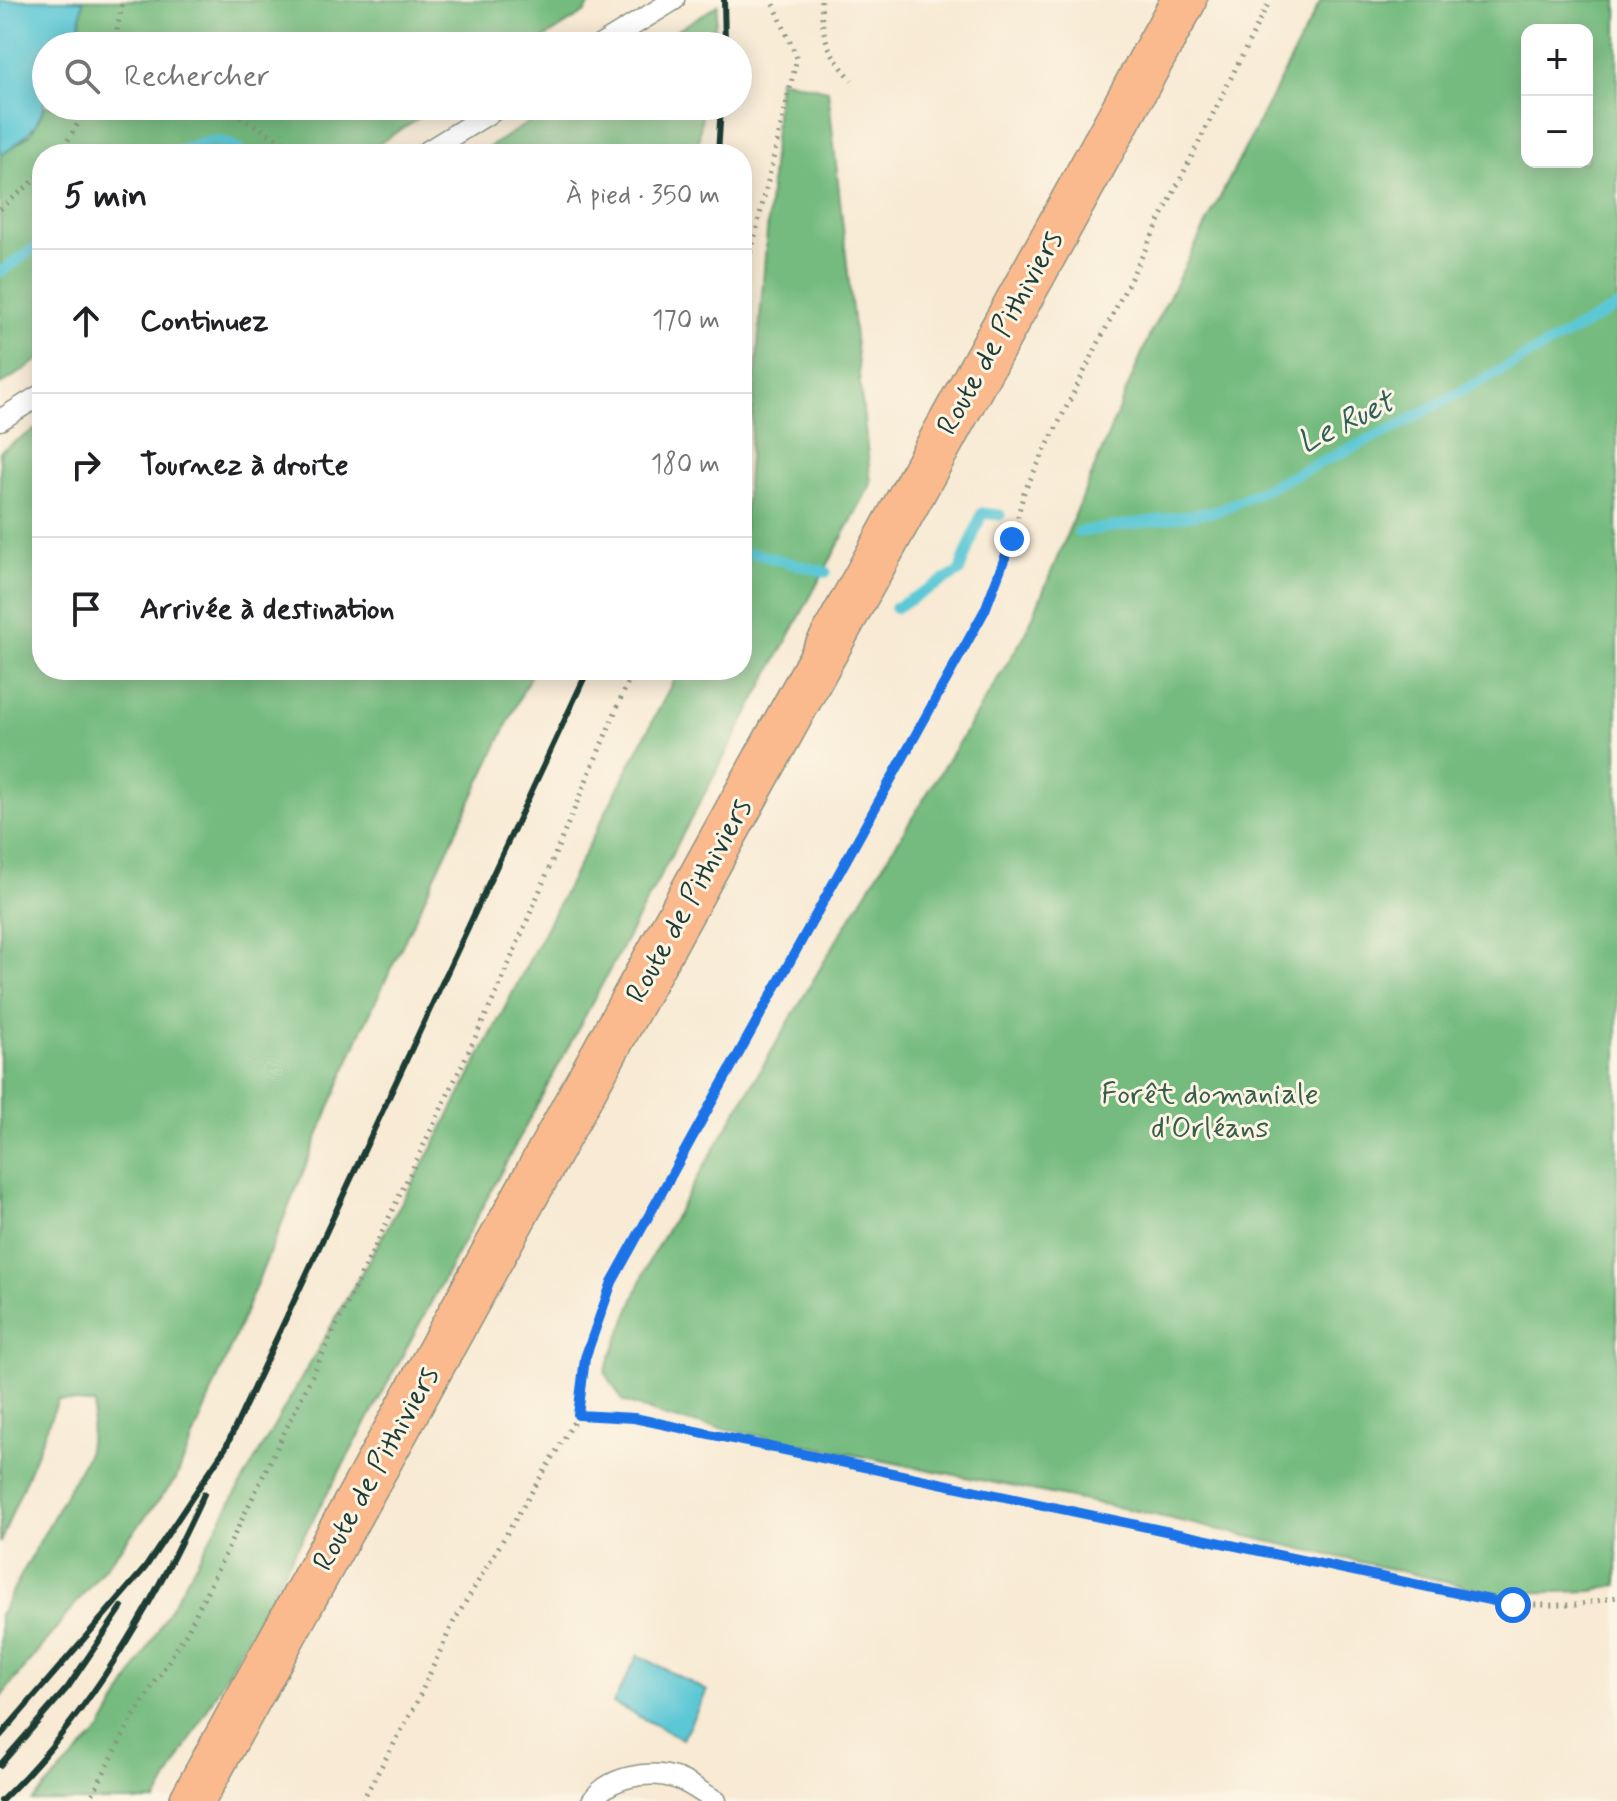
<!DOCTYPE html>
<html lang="fr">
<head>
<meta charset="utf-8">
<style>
  body { margin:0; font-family:Mynerve,sans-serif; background:#f2f2f2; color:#202124 }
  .controls { position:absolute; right:24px; top:24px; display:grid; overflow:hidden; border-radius:16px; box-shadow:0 4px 20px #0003 }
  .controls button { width:72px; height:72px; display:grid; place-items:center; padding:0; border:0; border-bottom:2px solid #e0e0e0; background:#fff; color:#202124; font:40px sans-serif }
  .stop { position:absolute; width:24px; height:24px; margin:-18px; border:6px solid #1a73e8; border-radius:50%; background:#fff }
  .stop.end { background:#1a73e8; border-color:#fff; box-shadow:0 2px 8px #0008 }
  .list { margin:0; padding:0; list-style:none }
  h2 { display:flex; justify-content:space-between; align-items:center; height:104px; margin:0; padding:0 32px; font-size:34px }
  h2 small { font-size:26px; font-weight:400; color:#757577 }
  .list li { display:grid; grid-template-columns:52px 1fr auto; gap:24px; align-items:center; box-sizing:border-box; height:144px; padding:0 32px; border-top:2px solid #e0e0e0 }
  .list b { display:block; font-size:30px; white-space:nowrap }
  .list em { font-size:26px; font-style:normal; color:#757577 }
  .icon { flex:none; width:44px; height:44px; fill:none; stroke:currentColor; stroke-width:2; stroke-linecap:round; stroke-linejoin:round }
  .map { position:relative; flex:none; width:1617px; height:1801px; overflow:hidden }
  .search { position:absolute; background:#fff; box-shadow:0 4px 20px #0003; left:32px; top:32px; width:720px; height:88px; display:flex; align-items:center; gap:20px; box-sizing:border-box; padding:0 28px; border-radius:44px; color:#757577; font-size:30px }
  .panel { position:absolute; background:#fff; box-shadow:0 4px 20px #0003; left:32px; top:144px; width:720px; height:536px; border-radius:32px }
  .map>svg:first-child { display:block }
</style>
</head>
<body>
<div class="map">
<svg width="1617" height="1801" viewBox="0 0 1617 1801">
  <rect width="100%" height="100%" fill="#fcf5e5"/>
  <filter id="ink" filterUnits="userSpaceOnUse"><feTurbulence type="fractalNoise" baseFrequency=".0125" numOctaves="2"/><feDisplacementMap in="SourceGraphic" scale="16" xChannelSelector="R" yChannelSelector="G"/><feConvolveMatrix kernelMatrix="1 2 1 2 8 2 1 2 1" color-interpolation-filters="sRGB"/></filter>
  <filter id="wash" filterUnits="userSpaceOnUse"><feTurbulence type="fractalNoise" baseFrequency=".006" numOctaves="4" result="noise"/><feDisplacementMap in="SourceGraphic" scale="32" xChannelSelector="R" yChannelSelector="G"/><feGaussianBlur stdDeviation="1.8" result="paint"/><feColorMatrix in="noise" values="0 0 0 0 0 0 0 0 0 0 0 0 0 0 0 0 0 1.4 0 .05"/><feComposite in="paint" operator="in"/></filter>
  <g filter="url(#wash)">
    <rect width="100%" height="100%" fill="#f8ead4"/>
    <!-- forest -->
    <path fill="#75bb7f" stroke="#4a7c5a" stroke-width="2" fill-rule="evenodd" d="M 83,0 L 592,0 L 585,12 L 532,46 L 77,46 Z
      M 1321,0 L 1617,0 L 1617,1585 L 1594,1591 L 1496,1593 L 1141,1512 L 669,1418 L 623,1401 L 605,1372 L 650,1259 L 832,948 L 1026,633 L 1150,334 ZM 1527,30 L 1587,30 L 1587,162 L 1527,162 Z
      M 718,5 L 712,46 L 652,46 Z
      M 779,79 L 828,90 L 871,484 L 356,1442 L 156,1801 L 32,1801 L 101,1730 L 432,1149 L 679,670 L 742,670 L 742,548 Z
      M 46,105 L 46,106 L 438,106 L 362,154 L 42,154 L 42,358 L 0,385 L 0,156 L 31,134 Z
      M 555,106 L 703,106 L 697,154 L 478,154 Z
      M 42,425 L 42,670 L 533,670 L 361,1032 L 176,1479 L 0,1698 L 0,1614 L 87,1455 L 95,1404 L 58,1400 L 0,1543 L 0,451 Z"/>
    <!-- water -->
    <path fill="#5dc8d5" stroke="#3e8284" stroke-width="2" d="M 0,0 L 83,0 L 77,46 L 46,46 C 46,106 52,120 0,156 Z
      M 638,1655 L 707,1691 L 682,1739 L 613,1703 Z"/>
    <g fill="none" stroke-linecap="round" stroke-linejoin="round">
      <!-- stream -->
      <path stroke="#5dc8d5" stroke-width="11" d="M 175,154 C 201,141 220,133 245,154
        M 0,272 L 42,243
        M 1079,532 L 1218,511 L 1394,428 L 1617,307
        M 752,553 L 826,572
        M 895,608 L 959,572 L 982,513 L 1000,515"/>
    </g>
  </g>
  <g filter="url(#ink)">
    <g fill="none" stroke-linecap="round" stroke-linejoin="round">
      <defs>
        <path id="service" d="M 599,46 L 674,0
          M 423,154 L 501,106
          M 0,420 L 42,394
          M 592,1801 C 609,1776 650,1769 678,1779 C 691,1784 704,1794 716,1801"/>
        <path id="primary" d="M 192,1801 L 1184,0"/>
      </defs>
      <!-- service casing -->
      <use href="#service" stroke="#8c9484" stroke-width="23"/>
      <!-- primary casing -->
      <use href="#primary" stroke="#8c9484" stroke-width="47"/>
      <!-- path -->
      <path stroke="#8c9484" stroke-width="5" stroke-dasharray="2 6" stroke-linecap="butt" d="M 821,0 C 822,39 827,51 852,80
        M 114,46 L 123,0
        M 219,106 L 306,154
        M 60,154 L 88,106
        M 0,209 L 42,174
        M 742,291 L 797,58 L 772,0
        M 578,1415 L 634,1418 L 1513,1605 L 1576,1605 L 1617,1597
        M 89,1801 L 132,1719 L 188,1630 L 384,1228 L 496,994 L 633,670
        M 362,1801 L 415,1706 L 453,1623 L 578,1415 L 585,1358 L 612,1282 L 985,610 L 1012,539 L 1024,492 L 1270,0"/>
      <!-- service -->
      <use href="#service" stroke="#fff" stroke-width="20"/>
      <!-- primary -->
      <use href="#primary" stroke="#fbba8d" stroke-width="44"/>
      <!-- rail -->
      <path stroke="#1f3d34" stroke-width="6" d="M 724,0 L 725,46
        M 718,154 L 721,106
        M 0,1736 L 145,1568 L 226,1447 L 588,670
        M 0,1765 L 68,1687 L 122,1607
        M 1,1801 C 89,1716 153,1605 204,1494"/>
    </g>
  </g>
  <g fill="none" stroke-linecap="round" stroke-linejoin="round" filter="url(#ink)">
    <!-- route -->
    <path stroke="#1a73e8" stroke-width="10" d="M 1012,539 L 985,610 L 612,1282 L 585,1358 L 578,1415 L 634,1418 L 1513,1605"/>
  </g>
  <g text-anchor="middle" stroke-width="6" stroke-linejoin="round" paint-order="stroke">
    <!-- street labels -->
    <g font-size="30" fill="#1f3d34" stroke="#fcf5e5">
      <text transform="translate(999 332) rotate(-61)" y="10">Route de Pithiviers</text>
      <text transform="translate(688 900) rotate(-61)" y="10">Route de Pithiviers</text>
      <text transform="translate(375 1468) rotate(-61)" y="10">Route de Pithiviers</text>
    </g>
    <!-- park labels -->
    <g font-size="30" fill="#365d48" stroke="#fcf5e5">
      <text x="1210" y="1103">Forêt domaniale<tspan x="1210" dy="34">d'Orléans</tspan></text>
    </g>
    <!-- water labels -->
    <g font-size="32" font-style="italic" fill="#2e605c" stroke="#fcf5e5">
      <text transform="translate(1345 421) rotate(-26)" y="11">Le Ruet</text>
    </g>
  </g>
</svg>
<div class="controls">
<button>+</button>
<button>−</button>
</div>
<div class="stop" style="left:1513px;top:1605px"></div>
<div class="stop end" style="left:1012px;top:539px"></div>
<div class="search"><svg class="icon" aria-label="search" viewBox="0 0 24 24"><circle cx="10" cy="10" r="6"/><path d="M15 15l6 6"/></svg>Rechercher</div>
<section class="panel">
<h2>5 min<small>À pied · 350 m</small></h2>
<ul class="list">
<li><svg class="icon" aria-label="ahead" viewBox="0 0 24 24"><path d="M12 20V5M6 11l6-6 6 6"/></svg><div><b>Continuez</b></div><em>170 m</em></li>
<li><svg class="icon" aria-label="right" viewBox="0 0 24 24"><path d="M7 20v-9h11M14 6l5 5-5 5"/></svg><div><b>Tournez à droite</b></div><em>180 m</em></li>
<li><svg class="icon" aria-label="arrive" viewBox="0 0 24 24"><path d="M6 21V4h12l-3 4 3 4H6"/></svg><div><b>Arrivée à destination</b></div></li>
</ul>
</section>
</div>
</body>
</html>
